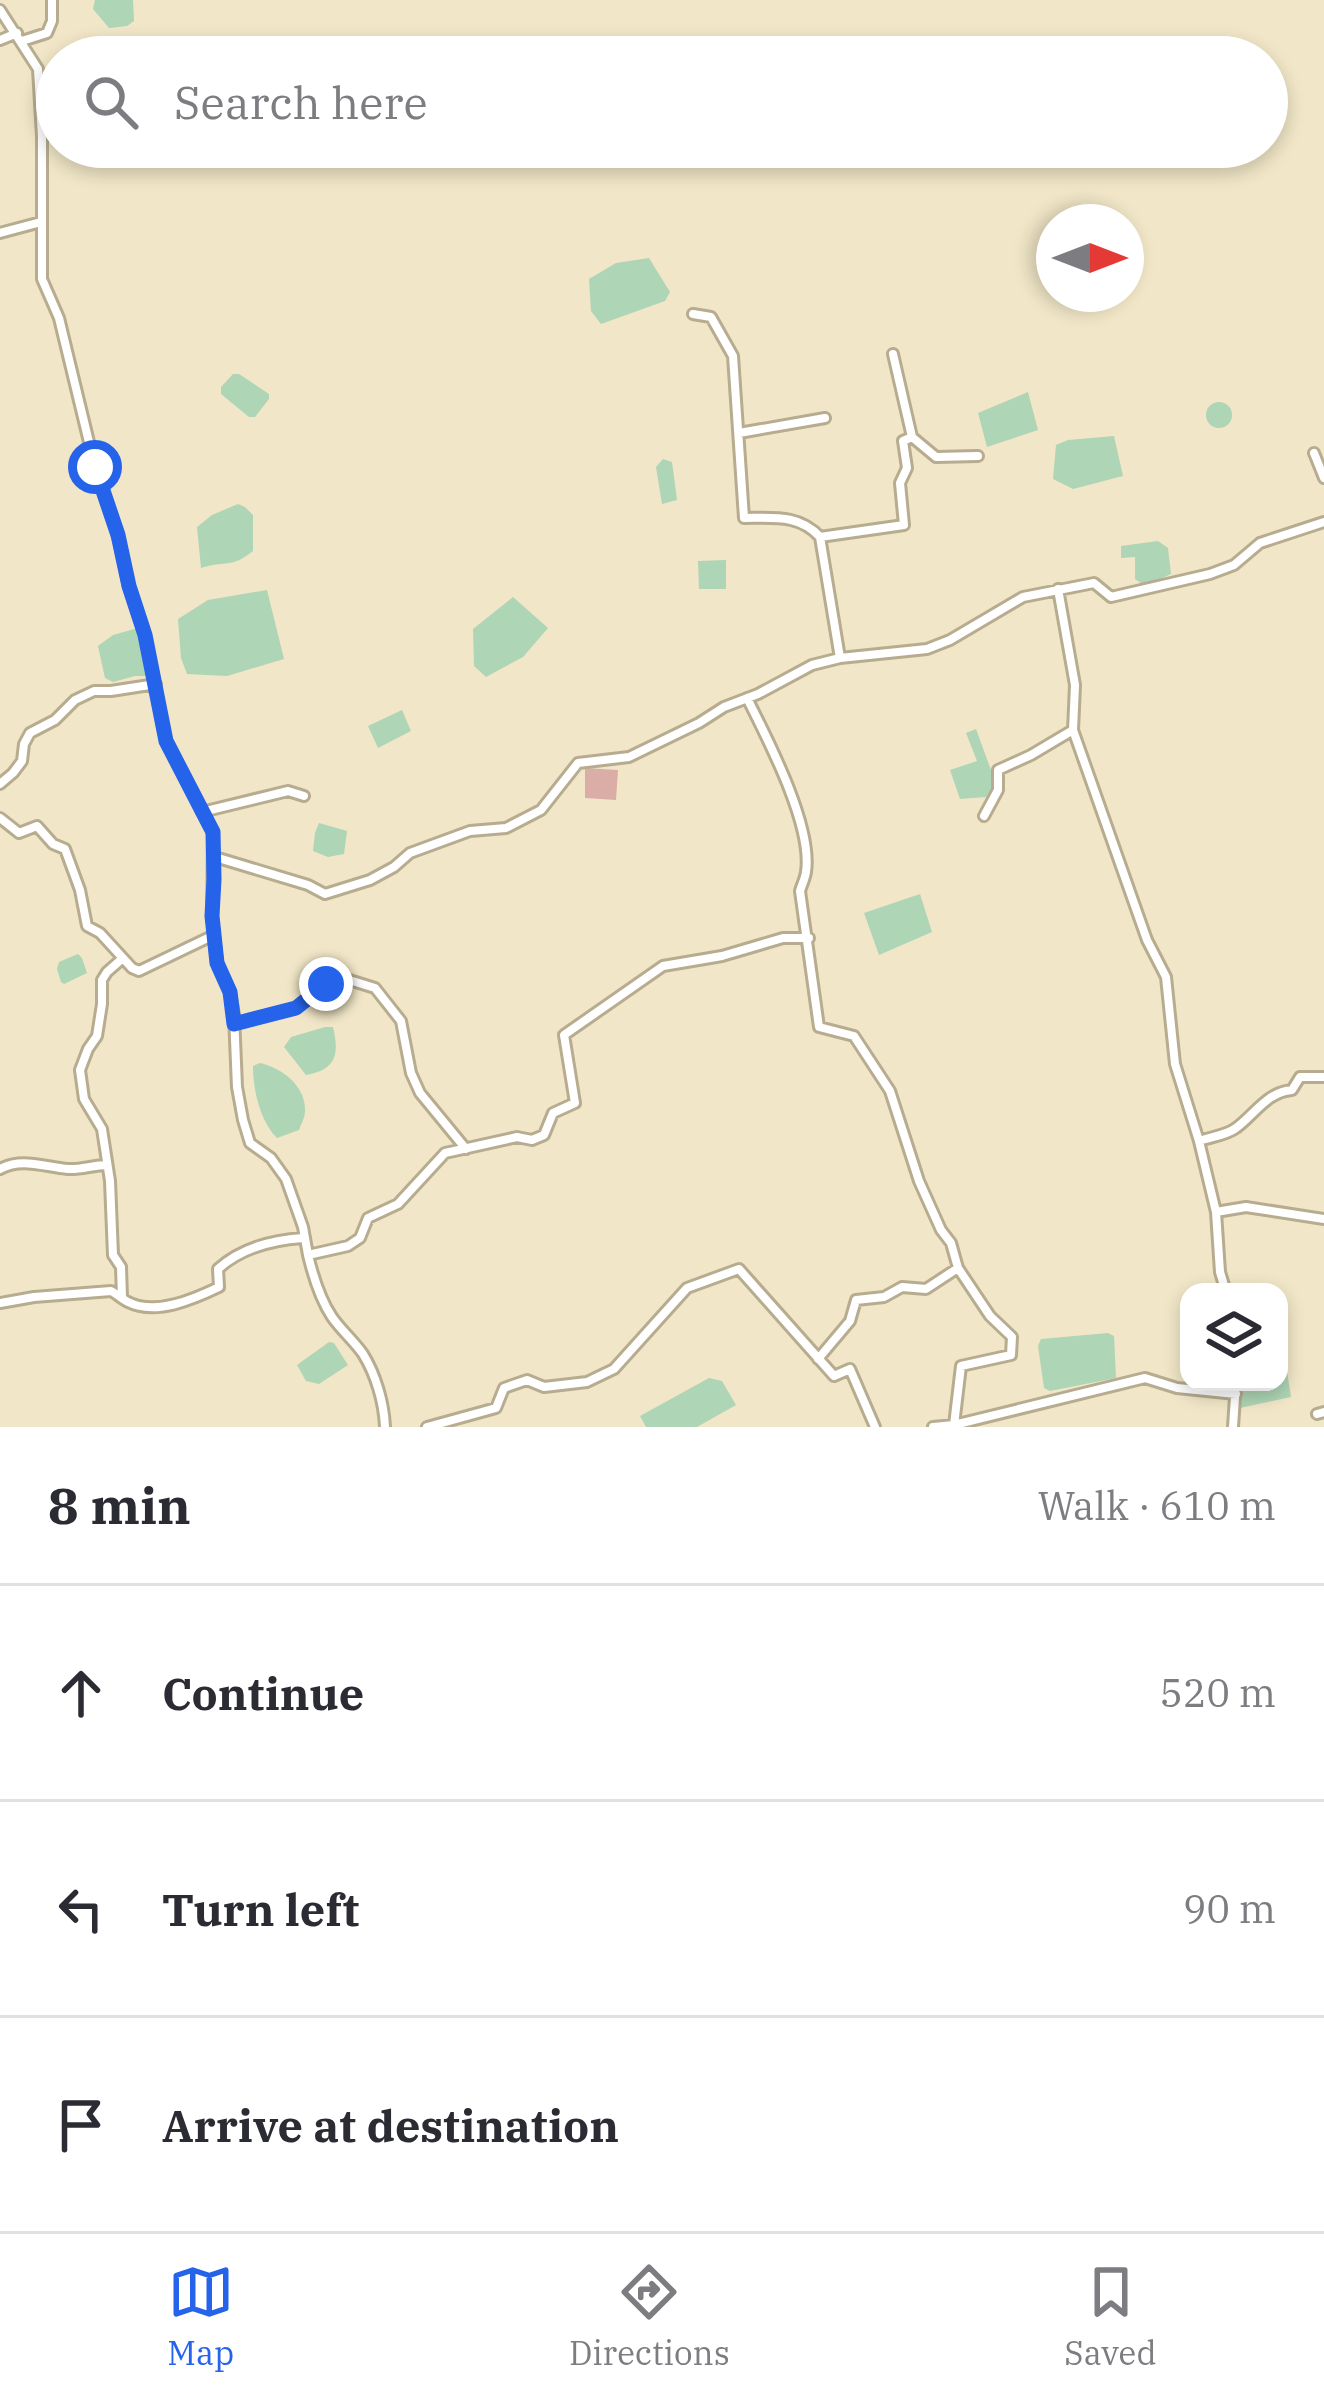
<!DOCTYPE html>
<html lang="en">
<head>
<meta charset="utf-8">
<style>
  body { margin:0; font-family:"IBM Plex Serif",serif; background:#f2f2f3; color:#2b2b33 }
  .controls { position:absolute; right:36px; bottom:36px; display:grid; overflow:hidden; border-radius:24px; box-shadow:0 6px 18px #0003 }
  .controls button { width:108px; height:108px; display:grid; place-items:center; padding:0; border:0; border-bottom:3px solid #e1e1e2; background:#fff; color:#2b2b33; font:60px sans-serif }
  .compass { position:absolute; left:1036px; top:204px; width:108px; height:108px; border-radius:50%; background:#fff; box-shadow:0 6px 18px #0003; rotate:90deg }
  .stop { position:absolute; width:36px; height:36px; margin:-27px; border:9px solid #2563eb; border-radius:50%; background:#fff }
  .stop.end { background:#2563eb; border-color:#fff; box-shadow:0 3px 12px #0008 }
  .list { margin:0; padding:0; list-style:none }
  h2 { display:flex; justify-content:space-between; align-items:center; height:156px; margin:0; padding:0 48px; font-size:51px }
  h2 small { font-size:39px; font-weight:400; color:#7c7c81 }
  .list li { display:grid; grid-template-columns:78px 1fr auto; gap:36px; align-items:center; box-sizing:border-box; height:216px; padding:0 48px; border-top:3px solid #e1e1e2 }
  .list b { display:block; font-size:45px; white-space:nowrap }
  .list em { font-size:39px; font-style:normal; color:#7c7c81 }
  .icon { flex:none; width:66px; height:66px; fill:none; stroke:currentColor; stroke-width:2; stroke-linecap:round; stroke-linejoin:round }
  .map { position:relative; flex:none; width:1324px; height:1427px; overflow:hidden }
  .search { position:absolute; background:#fff; box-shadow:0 6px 18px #0003; left:36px; right:36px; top:36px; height:132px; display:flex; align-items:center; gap:30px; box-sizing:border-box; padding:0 42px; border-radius:66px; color:#7c7c81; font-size:45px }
  .sheet { height:804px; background:#fff }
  nav { display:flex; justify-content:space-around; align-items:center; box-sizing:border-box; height:168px; border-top:3px solid #e1e1e2; background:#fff; font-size:33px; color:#7c7c81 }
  nav a { display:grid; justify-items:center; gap:6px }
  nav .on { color:#2563eb }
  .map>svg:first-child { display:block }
</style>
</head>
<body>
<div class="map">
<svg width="1324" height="1427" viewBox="0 0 1324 1427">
  <rect width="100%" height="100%" fill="#f1e6c7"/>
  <!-- green -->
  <path fill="#daaea6" d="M 585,768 L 618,770 L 616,800 L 585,798 Z"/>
  <!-- water -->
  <path fill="#aed5b5" d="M 95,0 L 133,0 L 134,21 L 127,26 L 109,28 L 93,9 Z
    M 649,258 L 670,292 L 665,301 L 601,324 L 591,311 L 589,279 L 616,263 Z
    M 233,374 L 239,374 L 269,394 L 269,399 L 255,417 L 249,417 L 221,394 L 221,387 Z
    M 1028,392 L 1038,430 L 987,447 L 978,413 Z
    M1206 415a13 13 0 1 1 26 0a13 13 0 1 1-26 0Z
    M 1114,436 L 1123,476 L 1073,489 L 1053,479 L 1056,445 L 1068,440 Z
    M 663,459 L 672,462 L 677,500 L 662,504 L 656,467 Z
    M 238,504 L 245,507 L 253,515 L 253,551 C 231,569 225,560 201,568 L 197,527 L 212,515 Z
    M 1158,541 L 1168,548 L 1171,574 L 1145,586 L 1135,579 L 1135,557 L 1121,558 L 1121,546 Z
    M 726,560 L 726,589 L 699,589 L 698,561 Z
    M 267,590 L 284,659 L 227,676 L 187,674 L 181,658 L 178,619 L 208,600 Z
    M 513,597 L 548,628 L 523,657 L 486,677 L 474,666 L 473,629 Z
    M 138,628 L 152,676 L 135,676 L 113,682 L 105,678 L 98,646 L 113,635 Z
    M 402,710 L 411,731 L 378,748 L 368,726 Z
    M 976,729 L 996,784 L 986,797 L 960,799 L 950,770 L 977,761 L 966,733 Z
    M 319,823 L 347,831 L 344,854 L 328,857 L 313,851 L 315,833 Z
    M 920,894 L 932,932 L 879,955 L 864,913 Z
    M 78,954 L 82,958 L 87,973 L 64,984 L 61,982 L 57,969 L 59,962 Z
    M 325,1027 L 333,1027 C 340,1056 335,1070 306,1075 L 284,1047 L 291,1037 Z
    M 260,1063 C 282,1068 306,1086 305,1111 C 305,1118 301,1124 299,1130 L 277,1138 C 260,1121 253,1090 253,1066 Z
    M 1108,1333 L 1114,1336 L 1116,1378 L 1050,1391 L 1044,1388 L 1038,1346 L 1041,1339 Z
    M 329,1342 L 334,1343 L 348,1365 L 319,1384 L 306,1381 L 297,1365 Z
    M 1286,1365 L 1291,1397 L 1240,1408 L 1240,1382 L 1279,1382 L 1279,1366 Z
    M 709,1378 L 722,1381 L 736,1405 L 697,1427 L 646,1427 L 640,1416 Z"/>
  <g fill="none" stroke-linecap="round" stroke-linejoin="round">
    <defs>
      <path id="street" d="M 0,10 L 38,69 L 42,136 L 42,279 L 59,318 L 95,467 L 118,535 L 129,587 L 145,635 L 166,741 L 213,832 L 212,916 L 217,963 L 230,992 L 234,1015 L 237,1087 L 243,1120 L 250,1143 L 271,1158 L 286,1179 L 303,1227 L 308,1255 L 348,1246 L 360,1238 L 368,1218 L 398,1204 L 445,1153 L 517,1137 L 532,1140 L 544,1135 L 553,1113 L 575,1103 L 564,1035 L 663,966 L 722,956 L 783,938 L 809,938
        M 0,40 L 17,33
        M 22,41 L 47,33 L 52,21 L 52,0
        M 0,233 L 41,222
        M 693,314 L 711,317 L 733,356 L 744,518 C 773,518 799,514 820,537 L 840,658
        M 893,354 L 912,437
        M 739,433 L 825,418
        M 1314,453 L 1324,478
        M 820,537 L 904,525 L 900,483 L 907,468 L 903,441 L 912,437 L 936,457 L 978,456
        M 1058,589 L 1075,685 L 1073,730 L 1147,940 L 1166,977 L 1175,1064 L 1199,1141 L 1216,1212 L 1220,1272 L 1226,1292
        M 747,698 C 768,740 813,826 806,872 C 805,879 802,884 800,891 L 819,1027 L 854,1036 L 890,1091 L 919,1181 L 941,1230 L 951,1243 L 958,1268 L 990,1316 L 1012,1337 L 1011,1355 L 961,1366 L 954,1425
        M 0,784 L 13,773 L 22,761 L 24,744 L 30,733 L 55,720 L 75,700 L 94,691 L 111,691 L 156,684
        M 202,812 L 288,791 L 304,796
        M 984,816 L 998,790 L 998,770 L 1031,755 L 1073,730
        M 0,818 L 19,833 L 37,826 L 53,844 L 65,849 L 80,890 L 87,926 L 100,933 L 132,968 L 139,971 L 214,935
        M 215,857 L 308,885 L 325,894 L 370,880 L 394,867 L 410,853 L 470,831 L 506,828 L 541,810 L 578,763 L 629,757 L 699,723 L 724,707 L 758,694 L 812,665 L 840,658 L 927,649 L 950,640 L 1023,597 L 1094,583 L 1111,597 L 1210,574 L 1234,565 L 1260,543 L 1324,522
        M 234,1024 L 296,1008 L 326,984 L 346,979 L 375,988 L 401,1021 L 411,1073 L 420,1093 L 466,1149
        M 1199,1141 C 1211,1137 1227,1135 1236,1128 C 1255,1114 1267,1092 1292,1090 L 1300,1077 L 1324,1077
        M 0,1169 C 22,1157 44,1167 68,1169 C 81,1170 93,1165 107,1165
        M 1216,1212 L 1246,1207 L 1324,1219
        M 308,1255 C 313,1276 320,1299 332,1317 C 341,1330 354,1341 363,1354 C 376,1375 384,1403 385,1427
        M 122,1297 L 121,1267 L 113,1255 L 110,1181 L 102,1129 L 84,1099 L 80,1070 L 88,1049 L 97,1036 L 102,1004 L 102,980 L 107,972 L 123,958
        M 0,1303 L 34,1297 L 111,1291 C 117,1294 122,1299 128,1302 C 156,1316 194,1299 219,1287 L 218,1269 C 241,1248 272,1240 303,1238
        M 818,1359 L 850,1321 L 856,1300 L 884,1297 L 902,1287 L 926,1289 L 958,1268
        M 1317,1414 L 1324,1412
        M 427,1427 L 496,1408 L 504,1388 L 527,1380 L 544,1387 L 587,1382 L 614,1369 L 687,1288 L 739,1269 L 834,1376 L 850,1369 L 875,1427
        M 933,1427 L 954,1425 L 1145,1378 L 1177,1388 L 1236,1394
        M 1233,1427 L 1236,1382"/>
    </defs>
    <!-- street casing -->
    <use href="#street" stroke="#b7ac8f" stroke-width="14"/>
    <!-- street -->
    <use href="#street" stroke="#fff" stroke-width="8"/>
  </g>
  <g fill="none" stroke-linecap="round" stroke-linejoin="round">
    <!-- route -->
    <path stroke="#2563eb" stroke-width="15" d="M 95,467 L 118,535 L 129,586 L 145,635 L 166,741 L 213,832 L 214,879 L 212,916 L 217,963 L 230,992 L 234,1024 L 296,1008 L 326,984"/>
  </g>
</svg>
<div class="controls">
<button><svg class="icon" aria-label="layers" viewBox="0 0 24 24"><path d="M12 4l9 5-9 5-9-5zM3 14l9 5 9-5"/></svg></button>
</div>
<svg class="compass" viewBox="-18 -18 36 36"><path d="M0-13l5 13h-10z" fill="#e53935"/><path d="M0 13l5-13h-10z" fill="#7c7c81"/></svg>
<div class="stop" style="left:95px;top:467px"></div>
<div class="stop end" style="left:326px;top:984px"></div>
<div class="search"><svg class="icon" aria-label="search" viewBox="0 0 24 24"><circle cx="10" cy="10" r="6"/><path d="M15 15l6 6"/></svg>Search here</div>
</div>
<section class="sheet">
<h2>8 min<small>Walk · 610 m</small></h2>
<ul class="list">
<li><svg class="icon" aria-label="ahead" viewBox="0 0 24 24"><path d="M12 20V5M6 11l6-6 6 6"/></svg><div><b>Continue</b></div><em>520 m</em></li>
<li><svg class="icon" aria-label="left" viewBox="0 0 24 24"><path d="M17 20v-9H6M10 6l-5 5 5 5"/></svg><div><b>Turn left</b></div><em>90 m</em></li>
<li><svg class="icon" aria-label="arrive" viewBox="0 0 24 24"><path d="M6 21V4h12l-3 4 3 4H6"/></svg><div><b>Arrive at destination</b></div></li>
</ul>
</section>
<nav>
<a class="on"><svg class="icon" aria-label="map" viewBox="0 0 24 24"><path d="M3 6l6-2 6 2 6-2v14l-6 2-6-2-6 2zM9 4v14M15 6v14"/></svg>Map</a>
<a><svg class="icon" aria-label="directions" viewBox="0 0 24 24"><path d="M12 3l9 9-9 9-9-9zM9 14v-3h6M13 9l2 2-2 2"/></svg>Directions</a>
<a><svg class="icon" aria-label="saved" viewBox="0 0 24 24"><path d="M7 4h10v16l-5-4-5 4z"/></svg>Saved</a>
</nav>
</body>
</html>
